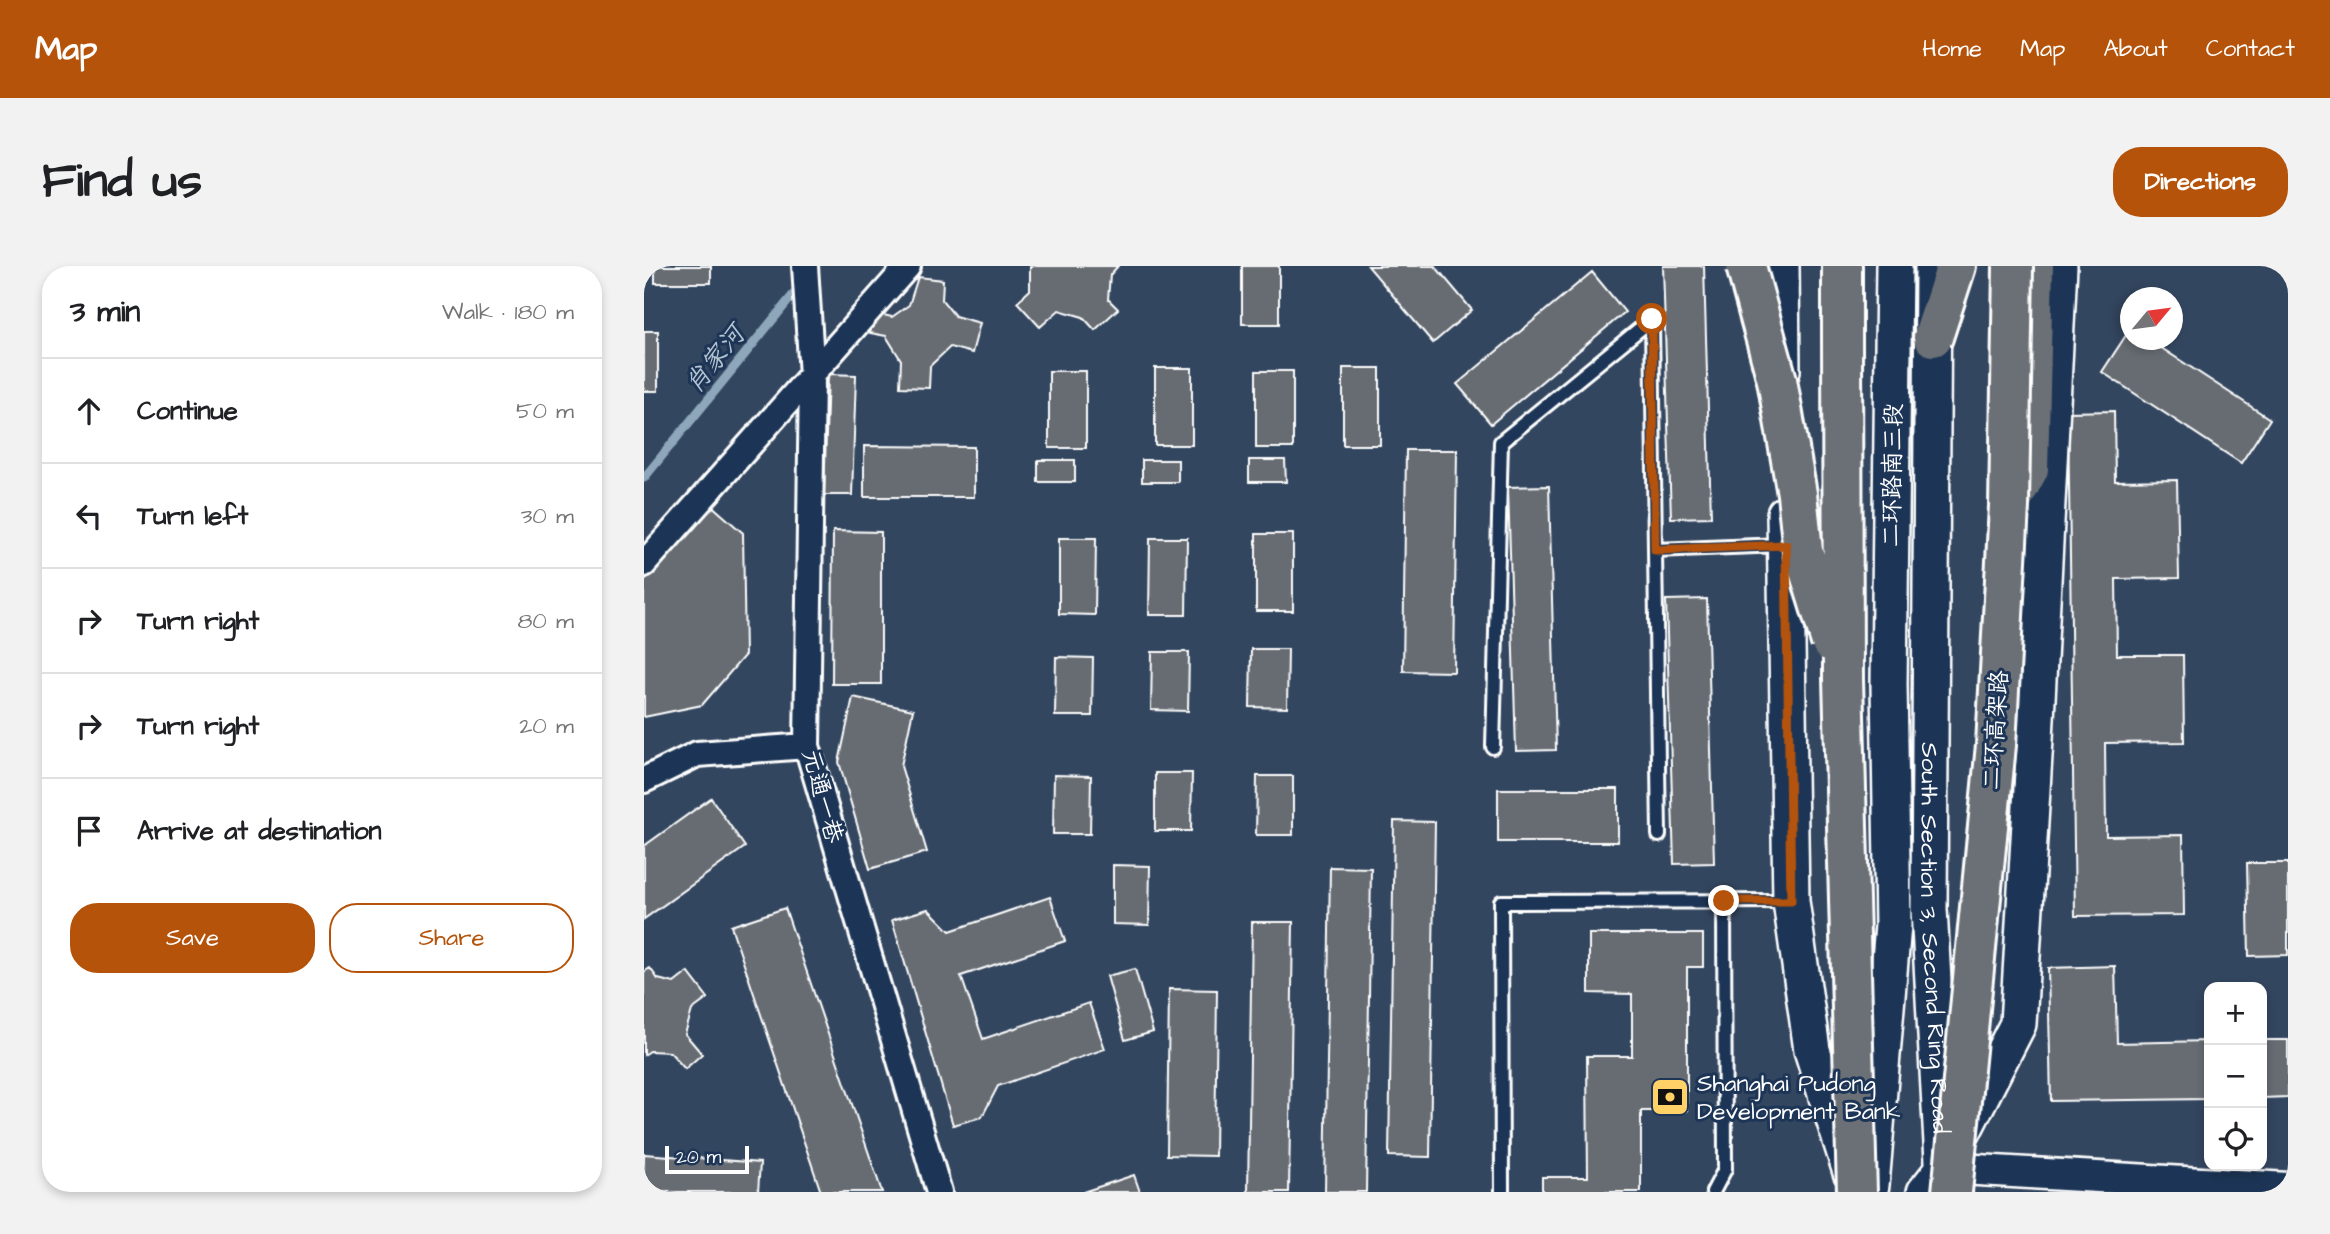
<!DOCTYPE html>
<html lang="en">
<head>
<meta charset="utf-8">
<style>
  body { margin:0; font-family:"Architects Daughter","LXGW WenKai TC",sans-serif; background:#f2f2f2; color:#202124 }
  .controls { position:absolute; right:21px; bottom:21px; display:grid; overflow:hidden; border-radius:14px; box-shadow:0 4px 10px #0003 }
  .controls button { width:63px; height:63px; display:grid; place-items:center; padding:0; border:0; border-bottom:2px solid #e0e0e0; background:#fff; color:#202124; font:35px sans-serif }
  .compass { position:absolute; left:1476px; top:21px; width:63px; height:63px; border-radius:50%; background:#fff; box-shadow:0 4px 10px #0003; rotate:61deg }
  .scale { position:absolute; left:21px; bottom:18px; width:84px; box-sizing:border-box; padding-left:7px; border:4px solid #fff; border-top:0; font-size:19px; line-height:24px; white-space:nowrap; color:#fff; -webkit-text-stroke:5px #1d3557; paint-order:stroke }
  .stop { position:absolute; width:21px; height:21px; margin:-16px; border:5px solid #b45309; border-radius:50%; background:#fff }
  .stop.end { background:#b45309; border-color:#fff; box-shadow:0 2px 7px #0008 }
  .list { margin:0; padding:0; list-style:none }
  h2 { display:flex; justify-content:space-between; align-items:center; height:91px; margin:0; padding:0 28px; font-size:30px }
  h2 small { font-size:23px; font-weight:400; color:#757577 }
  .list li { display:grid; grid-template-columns:46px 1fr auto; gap:21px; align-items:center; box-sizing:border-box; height:105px; padding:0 28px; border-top:2px solid #e0e0e0 }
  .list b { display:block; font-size:26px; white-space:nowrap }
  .list em { font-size:23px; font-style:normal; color:#757577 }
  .actions { display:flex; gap:14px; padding:21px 28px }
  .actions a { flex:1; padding:16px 0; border:2px solid #b45309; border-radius:28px; text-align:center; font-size:24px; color:#b45309 }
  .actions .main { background:#b45309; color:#fff }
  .icon { flex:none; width:38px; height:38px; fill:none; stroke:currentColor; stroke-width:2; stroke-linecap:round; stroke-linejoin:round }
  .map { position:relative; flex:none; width:1644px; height:926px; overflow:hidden; border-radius:28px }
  header { display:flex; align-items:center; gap:42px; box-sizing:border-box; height:98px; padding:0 35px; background:#b45309; color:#fff }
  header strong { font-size:33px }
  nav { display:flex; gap:38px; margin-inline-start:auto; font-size:24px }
  .intro { display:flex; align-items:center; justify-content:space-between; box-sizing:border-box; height:168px; padding:0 42px }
  h1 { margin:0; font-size:49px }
  .button { padding:18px 32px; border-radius:28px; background:#b45309; color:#fff; font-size:24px; font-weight:700 }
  main { display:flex; gap:42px; padding:0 42px }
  aside { flex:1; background:#fff; border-radius:28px; box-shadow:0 4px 10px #0003 }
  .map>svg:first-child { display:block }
</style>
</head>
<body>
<header>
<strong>Map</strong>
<nav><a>Home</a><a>Map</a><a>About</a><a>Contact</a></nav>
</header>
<div class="intro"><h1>Find us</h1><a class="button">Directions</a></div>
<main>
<aside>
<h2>3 min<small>Walk · 180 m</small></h2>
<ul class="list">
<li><svg class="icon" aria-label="ahead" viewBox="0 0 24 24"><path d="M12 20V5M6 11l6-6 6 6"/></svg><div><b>Continue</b></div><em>50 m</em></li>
<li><svg class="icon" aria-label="left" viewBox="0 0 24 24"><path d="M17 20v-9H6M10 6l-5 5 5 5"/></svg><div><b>Turn left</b></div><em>30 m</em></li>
<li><svg class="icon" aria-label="right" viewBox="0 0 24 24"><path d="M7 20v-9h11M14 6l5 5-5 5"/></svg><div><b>Turn right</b></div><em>80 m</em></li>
<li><svg class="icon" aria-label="right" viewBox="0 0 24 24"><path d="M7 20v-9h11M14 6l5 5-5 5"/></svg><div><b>Turn right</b></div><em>20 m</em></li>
<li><svg class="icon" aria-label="arrive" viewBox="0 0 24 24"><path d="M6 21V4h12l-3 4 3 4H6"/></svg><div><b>Arrive at destination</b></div></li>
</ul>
<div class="actions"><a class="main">Save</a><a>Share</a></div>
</aside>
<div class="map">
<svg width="1644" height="926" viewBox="0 0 1644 926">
  <rect width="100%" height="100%" fill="#33465f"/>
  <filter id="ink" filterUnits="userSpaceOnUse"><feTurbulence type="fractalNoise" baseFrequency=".0143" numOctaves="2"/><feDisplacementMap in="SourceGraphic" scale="14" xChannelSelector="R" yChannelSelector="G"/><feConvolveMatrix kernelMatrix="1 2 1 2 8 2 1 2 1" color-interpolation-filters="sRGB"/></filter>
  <g filter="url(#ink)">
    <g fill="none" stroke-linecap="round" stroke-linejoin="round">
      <!-- stream -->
      <path stroke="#8fa7bb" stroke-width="9" d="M 0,212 L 158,18"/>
    </g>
    <!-- building -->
    <path fill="#666c72" stroke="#fff" stroke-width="2" d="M 11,0 L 67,0 L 67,17 L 11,17 Z
      M 386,0 L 474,0 L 466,9 L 464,33 L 474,43 L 451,64 L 439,51 L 415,44 L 396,61 L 373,36 L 386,24 Z
      M 598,0 L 635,0 L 635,58 L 598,58 Z
      M 724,0 L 791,0 L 828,44 L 789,77 Z
      M 1019,0 L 1060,0 L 1067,251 L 1027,252 Z
      M 948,6 L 981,46 L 847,158 L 813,118 Z
      M 274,11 L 299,14 L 298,34 L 311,50 L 336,57 L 328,87 L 306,81 L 286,100 L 285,122 L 256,121 L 257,94 L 242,70 L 226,67 L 230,47 L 248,51 L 265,39 Z
      M 1486,63 L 1486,74 L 1505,74 L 1626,153 L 1597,197 L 1458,106 Z
      M 0,65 L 14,65 L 14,125 L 0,125 Z
      M 511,102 L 548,102 L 548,179 L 511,179 Z
      M 699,102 L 736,102 L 736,179 L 699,179 Z
      M 405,105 L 442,105 L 442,182 L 405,182 Z
      M 612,105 L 649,105 L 649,182 L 612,182 Z
      M 184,108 L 212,109 L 208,229 L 180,229 Z
      M 1470,145 L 1471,215 L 1533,214 L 1535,312 L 1472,313 L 1473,389 L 1539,389 L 1540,476 L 1461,477 L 1462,570 L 1539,569 L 1540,649 L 1431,650 L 1424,146 Z
      M 220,180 L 330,181 L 330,231 L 220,231 Z
      M 762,184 L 813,184 L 810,406 L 759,405 Z
      M 394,194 L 431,194 L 431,216 L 394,216 Z
      M 498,194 L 534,194 L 534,216 L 498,216 Z
      M 605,194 L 641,194 L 642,216 L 605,216 Z
      M 905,220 L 912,484 L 872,485 L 864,221 Z
      M 66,238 L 99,267 L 101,389 L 58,439 L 0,451 L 0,315 Z
      M 189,265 L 237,266 L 237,418 L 188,418 Z
      M 612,268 L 649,268 L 649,345 L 612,345 Z
      M 415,272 L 452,272 L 451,349 L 415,348 Z
      M 506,272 L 543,272 L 542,349 L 505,349 Z
      M 1063,333 L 1070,597 L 1030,598 L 1022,334 Z
      M 607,383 L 644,383 L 643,442 L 606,441 Z
      M 508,386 L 545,386 L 544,445 L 507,444 Z
      M 412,391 L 449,392 L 448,450 L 411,450 Z
      M 209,431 L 269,444 L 257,500 L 283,586 L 226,603 L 195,496 Z
      M 511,507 L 548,507 L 547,565 L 511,565 Z
      M 410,509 L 447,510 L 446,568 L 409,568 Z
      M 613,510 L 649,510 L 649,569 L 612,569 Z
      M 854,523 L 974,523 L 974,576 L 854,576 Z
      M 67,532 L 101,581 L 0,653 L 0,580 Z
      M 750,555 L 791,556 L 786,891 L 745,890 Z
      M 1603,597 L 1644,597 L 1644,689 L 1605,690 Z
      M 469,599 L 506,600 L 505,659 L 469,658 Z
      M 686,601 L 727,602 L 722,926 L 681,926 Z
      M 406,631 L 421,675 L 317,710 L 339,773 L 445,737 L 461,783 L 354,820 L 338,851 L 309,859 L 248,654 L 284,643 L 306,665 Z
      M 141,642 L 238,926 L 177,926 L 87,660 Z
      M 608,656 L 649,656 L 645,926 L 604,926 Z
      M 945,668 L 1059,668 L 1059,701 L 1043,701 L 1043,845 L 997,845 L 997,926 L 898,926 L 898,911 L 944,911 L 943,790 L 988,790 L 988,728 L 945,727 Z
      M 1471,700 L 1473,777 L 1565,775 L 1565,833 L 1407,835 L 1404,702 Z
      M 6,702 L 14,713 L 30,717 L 44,706 L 64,732 L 48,744 L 41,768 L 58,788 L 41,803 L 26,786 L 6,785 L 0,789 L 0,706 Z
      M 491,703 L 509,766 L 481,774 L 463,710 Z
      M 525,723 L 573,724 L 571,890 L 523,889 Z
      M 1618,774 L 1644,774 L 1644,831 L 1618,832 Z
      M 0,888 L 116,897 L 114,926 L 0,926 Z
      M 490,909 L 496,926 L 439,926 Z"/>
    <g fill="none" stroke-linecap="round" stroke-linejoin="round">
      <defs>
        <path id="service" d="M 1011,284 L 1015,569
          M 849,481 L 857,176 L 1008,53 L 1011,284 L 1138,279
          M 858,926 L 857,636 L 1144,635
          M 1069,926 L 1081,903 L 1080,635"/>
        <path id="minor" d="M 161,0 L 168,110 L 163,480 L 295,926
          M 0,298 L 264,0
          M 0,514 L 53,488 L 163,480"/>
        <path id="tertiary" d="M 1300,902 L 1644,922"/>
        <g id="secondary">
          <path d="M 1137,0 L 1138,105"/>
          <path id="s1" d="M 1289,0 L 1285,643 L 1299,895"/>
          <path d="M 1141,248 L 1147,635 L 1168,784 L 1207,906"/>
          <path d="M 1227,919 L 1249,659 L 1245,418 L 1250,0"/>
          <path d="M 1281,926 L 1300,902 L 1374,758 L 1391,473 L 1415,0"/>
        </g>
        <path id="primary" d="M 1289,71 L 1312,0"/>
        <path id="trunk" d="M 1198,0 L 1198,68
          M 1365,240 L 1385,203 L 1390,0"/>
      </defs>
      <!-- service casing -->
      <use href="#service" stroke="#fff" stroke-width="18"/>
      <!-- minor casing -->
      <use href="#minor" stroke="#fff" stroke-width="30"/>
      <!-- tertiary casing -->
      <use href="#tertiary" stroke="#fff" stroke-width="35"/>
      <!-- secondary casing -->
      <use href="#secondary" stroke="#fff" stroke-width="40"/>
      <!-- primary casing -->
      <use href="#primary" stroke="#fff" stroke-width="44"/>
      <!-- trunk casing -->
      <use href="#trunk" stroke="#fff" stroke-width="44"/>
      <!-- service -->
      <use href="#service" stroke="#1d3557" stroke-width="12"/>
      <!-- minor -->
      <use href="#minor" stroke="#1d3557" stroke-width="24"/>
      <!-- tertiary -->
      <use href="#tertiary" stroke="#1d3557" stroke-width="30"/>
      <!-- secondary -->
      <use href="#secondary" stroke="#1d3557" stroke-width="35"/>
      <!-- primary -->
      <use href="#primary" stroke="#6b6f75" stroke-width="38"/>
      <!-- trunk -->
      <use href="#trunk" stroke="#6b6f75" stroke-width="38"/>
      <defs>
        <path id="trunk-bridge" d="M 1102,0 L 1133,114 L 1153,228 L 1159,285 L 1187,376
          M 1198,68 L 1199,413 L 1213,926
          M 1308,926 L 1352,479 L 1365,240 L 1369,0"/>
      </defs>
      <!-- trunk-bridge casing -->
      <use href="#trunk-bridge" stroke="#fff" stroke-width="44" stroke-linecap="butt"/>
      <!-- trunk-bridge -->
      <use href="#trunk-bridge" stroke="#6b6f75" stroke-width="38"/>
    </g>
  </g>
  <g fill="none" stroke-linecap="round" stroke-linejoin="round" filter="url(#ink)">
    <!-- route -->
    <path stroke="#b45309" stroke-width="9" d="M 1008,53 L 1011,284 L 1142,279 L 1147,635 L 1080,635"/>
  </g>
  <!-- icons -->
  <defs>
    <symbol id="bank-square" viewBox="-11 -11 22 22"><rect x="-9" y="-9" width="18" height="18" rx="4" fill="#ffd166" stroke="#1d3557"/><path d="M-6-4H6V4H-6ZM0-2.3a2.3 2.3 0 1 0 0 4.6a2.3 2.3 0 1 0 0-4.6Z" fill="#111"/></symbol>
  </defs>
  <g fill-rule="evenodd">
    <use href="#bank-square" x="1004" y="809" width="44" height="44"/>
  </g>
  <g text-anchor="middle" stroke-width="6" stroke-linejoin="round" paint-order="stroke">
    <!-- street labels -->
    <g font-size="24" fill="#fff" stroke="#1d3557">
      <text transform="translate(1248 209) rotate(-89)" y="8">二环路南三段</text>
      <text transform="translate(1351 464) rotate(-86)" y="8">二环高架路</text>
      <text transform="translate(179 530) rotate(75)" y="8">元通一巷</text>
      <text dy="8" stroke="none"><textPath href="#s1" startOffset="672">South Section 3, Second Ring Road</textPath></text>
    </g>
    <!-- poi labels -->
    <g font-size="24" fill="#fff" stroke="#1d3557" text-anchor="start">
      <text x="1053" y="825">Shanghai Pudong<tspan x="1053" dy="28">Development Bank</tspan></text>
    </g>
    <!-- water labels -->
    <g font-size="26" font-style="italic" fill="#b5c4d1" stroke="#1d3557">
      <text transform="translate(70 93) rotate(-51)" y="9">肖家河</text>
    </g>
  </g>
</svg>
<div class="controls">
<button>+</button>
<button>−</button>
<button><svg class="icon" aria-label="locate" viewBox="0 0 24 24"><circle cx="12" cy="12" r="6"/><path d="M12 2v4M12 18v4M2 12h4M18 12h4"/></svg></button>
</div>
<svg class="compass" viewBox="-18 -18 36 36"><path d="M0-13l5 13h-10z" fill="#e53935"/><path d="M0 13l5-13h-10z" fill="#757577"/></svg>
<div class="scale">20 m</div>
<div class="stop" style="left:1008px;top:53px"></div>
<div class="stop end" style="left:1080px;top:635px"></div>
</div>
</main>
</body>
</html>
